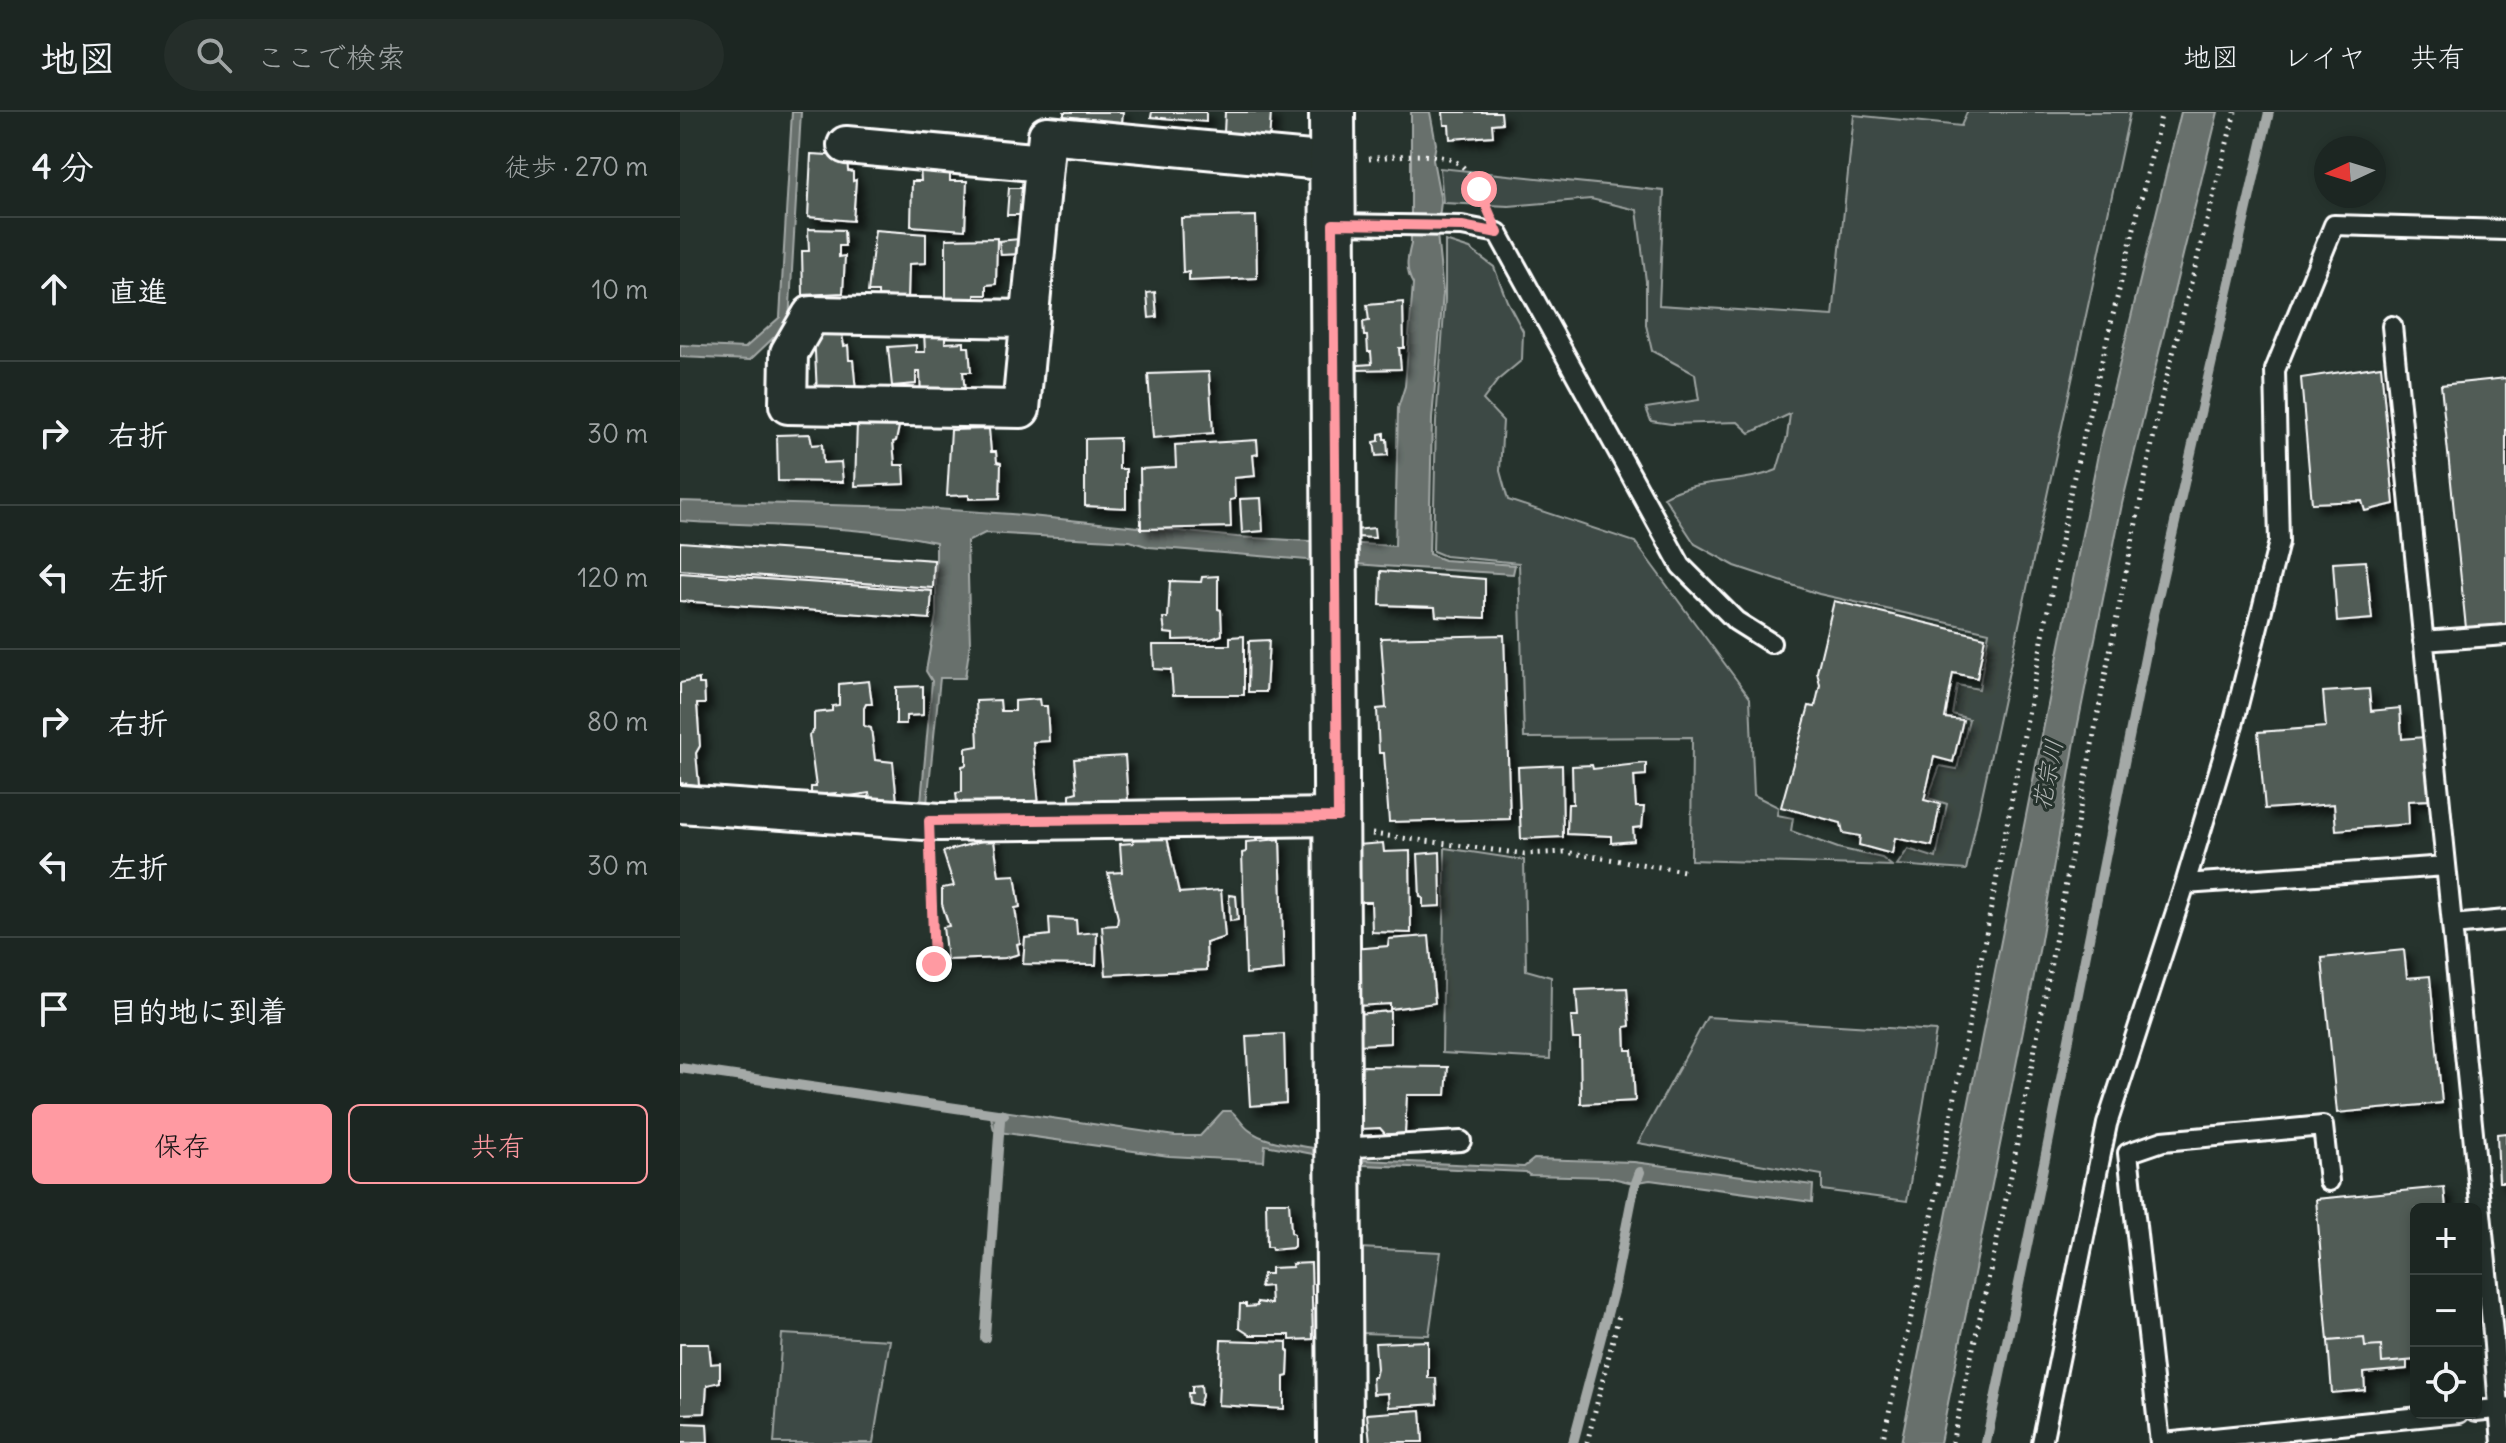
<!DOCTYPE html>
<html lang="ja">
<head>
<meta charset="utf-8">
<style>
  body { margin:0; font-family:Delius,"Klee One",sans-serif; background:#252e2a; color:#f1f3f6 }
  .controls { position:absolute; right:24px; bottom:24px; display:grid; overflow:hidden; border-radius:12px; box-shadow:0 4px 12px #0003 }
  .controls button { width:72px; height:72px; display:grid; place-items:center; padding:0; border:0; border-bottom:2px solid #3a4340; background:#1c2622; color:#f1f3f6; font:40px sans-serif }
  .compass { position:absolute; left:1634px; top:24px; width:72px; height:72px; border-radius:50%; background:#1c2622; box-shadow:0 4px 12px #0003; rotate:266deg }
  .stop { position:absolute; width:24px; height:24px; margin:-18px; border:6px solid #ff9aa2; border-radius:50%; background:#fff }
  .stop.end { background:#ff9aa2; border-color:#fff; box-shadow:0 2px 8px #0008 }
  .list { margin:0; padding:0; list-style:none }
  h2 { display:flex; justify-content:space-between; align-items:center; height:104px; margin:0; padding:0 32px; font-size:34px }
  h2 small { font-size:26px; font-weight:400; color:#a0a5a5 }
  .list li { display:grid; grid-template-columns:52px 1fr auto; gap:24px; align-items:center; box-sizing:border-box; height:144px; padding:0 32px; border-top:2px solid #3a4340 }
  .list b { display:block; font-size:30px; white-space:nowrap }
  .list em { font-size:26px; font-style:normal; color:#a0a5a5 }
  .actions { display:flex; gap:16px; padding:24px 32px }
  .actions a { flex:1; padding:18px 0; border:2px solid #ff9aa2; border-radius:12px; text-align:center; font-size:28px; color:#ff9aa2 }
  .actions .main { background:#ff9aa2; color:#111 }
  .icon { flex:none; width:44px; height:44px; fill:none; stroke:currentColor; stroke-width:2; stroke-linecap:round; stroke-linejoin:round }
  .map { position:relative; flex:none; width:1826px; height:1331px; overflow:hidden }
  header { display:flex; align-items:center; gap:48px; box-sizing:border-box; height:112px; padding:0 40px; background:#1c2622; border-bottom:2px solid #3a4340 }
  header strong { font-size:38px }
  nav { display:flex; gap:44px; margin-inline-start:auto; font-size:28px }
  .search { width:560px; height:72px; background:#252e2a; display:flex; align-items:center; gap:20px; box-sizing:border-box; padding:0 28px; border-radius:44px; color:#a0a5a5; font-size:30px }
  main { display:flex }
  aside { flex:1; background:#1c2622 }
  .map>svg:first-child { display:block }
</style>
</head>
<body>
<header>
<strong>地図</strong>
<div class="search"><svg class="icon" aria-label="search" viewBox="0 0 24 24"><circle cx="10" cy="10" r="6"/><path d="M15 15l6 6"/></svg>ここで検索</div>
<nav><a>地図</a><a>レイヤ</a><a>共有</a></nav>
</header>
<main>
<aside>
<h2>4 分<small>徒歩 · 270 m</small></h2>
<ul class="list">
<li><svg class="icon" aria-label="ahead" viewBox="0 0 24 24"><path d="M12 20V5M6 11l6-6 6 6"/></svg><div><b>直進</b></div><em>10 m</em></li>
<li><svg class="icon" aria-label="right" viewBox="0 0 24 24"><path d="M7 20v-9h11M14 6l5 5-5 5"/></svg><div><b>右折</b></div><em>30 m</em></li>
<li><svg class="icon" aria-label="left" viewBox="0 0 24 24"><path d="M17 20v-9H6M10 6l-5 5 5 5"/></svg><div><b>左折</b></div><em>120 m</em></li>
<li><svg class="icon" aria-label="right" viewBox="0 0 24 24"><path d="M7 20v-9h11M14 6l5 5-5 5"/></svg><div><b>右折</b></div><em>80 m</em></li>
<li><svg class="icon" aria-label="left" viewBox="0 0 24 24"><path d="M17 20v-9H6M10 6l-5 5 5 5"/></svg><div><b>左折</b></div><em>30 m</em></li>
<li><svg class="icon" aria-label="arrive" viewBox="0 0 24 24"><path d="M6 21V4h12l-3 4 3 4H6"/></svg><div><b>目的地に到着</b></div></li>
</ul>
<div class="actions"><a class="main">保存</a><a>共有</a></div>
</aside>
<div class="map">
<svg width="1826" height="1331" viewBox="0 0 1826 1331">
  <defs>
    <filter id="shadow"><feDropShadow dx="7" dy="7" stdDeviation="4" flood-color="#0009"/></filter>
  </defs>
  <rect width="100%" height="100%" fill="#26332d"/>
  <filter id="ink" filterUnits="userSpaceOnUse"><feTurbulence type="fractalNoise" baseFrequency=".0125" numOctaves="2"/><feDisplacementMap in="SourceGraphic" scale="16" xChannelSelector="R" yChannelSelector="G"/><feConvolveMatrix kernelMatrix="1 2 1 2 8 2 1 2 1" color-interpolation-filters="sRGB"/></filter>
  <g filter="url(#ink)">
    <!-- green -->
    <path fill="#3e4944" stroke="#9ea4a2" stroke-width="2" d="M 1287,0 L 1450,0 L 1286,758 L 1217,753 L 1228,737 L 1256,746 L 1267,692 L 1248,686 L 1260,654 L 1277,657 L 1289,607 L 1272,602 L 1277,573 L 1299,577 L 1309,520 L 1139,482 L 1055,454 L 1015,432 L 984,385 C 1020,365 1060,373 1097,358 L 1107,325 L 1110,302 L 1070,321 L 1058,310 L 991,312 L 971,309 L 966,296 L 1019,288 L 1015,262 L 972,239 L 966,213 L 966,169 L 957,98 L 911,87 L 829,94 L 763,91 L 760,56 L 984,79 L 979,193 L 1153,204 L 1174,3 L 1281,14 Z
      M 765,129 L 790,137 L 814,155 L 827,189 L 843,219 L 842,248 L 818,268 L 803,288 L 823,309 L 820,359 L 828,388 L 955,430 L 1070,586 L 1074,683 L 1098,695 L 1097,703 L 1113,706 L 1111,719 L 1158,736 L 1202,746 L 1212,754 L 1011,748 L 1012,625 L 844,626 L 839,451 L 765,444 L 753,439 L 756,310 L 765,187 Z
      M 765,736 L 844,748 L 846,858 L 871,865 L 870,947 L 762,941 Z
      M 1027,905 L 1256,919 L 1227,1089 L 1142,1078 L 1142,1063 L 958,1031 Z
      M 679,1136 L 761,1140 L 749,1223 L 680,1221 Z
      M 102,1222 L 210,1228 L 193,1331 L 94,1331 Z"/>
    <!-- water -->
    <path fill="#67706c" stroke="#a4a9a7" stroke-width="2" d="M 112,0 L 121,0 L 109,211 L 70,248 L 0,245 L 0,233 L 65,236 L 100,205 Z
      M 731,0 L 750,0 L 756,32 L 753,48 L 761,90 L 757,122 L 763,181 L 752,307 L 749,442 L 764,448 L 835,453 L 833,462 L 701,454 L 469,435 L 450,429 L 305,421 L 287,430 L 290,532 L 285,566 L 260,566 L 247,692 L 241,690 L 252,569 L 246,559 L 256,503 L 256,430 C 172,412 85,415 0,409 L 0,389 L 225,395 L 331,402 L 557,425 L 715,434 L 718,296 L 725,274 L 733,172 C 725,158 727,147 731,132 Z
      M 1501,0 L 1538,0 L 1442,392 L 1398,612 L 1360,834 L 1260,1331 L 1221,1331 L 1420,332 Z
      M 316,998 L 495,1024 L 520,1024 L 543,999 L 551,999 C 558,1004 562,1013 569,1018 C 585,1031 613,1032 633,1036 L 633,1042 L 585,1033 L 584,1049 L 489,1044 L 319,1020 L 314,1018 L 311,1005 Z
      M 854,1047 L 954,1050 L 1133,1073 L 1132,1090 L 970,1068 L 953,1071 L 928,1065 L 849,1063 L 846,1060 L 683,1053 L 683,1048 L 844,1055 Z"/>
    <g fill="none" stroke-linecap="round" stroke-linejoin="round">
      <!-- stream -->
      <path stroke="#a4a9a7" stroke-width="10" d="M 0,956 L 324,1003
        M 305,1226 L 320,1008
        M 893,1331 L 935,1172 L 954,1076 L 960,1060
        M 1306,1331 L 1369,1027 L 1472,511 L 1589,0"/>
    </g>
    <!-- building -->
    <path fill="#515c57" stroke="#fff" stroke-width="2" filter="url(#shadow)" d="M 384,0 L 443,0 L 442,11 L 384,4 Z
      M 472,0 L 526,0 L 526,10 L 471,5 Z
      M 545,0 L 591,0 L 589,31 L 567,29 L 567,23 L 544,21 Z
      M 763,0 L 821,0 L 822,11 L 812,12 L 813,24 L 770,27 L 769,13 L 764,13 Z
      M 131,42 L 167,44 L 168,59 L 173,60 L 173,69 L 176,68 L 173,109 L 128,105 Z
      M 240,53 L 270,55 L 270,69 L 287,69 L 285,118 L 231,114 L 232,69 L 241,69 Z
      M 329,76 L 345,76 L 342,103 L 327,103 Z
      M 576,104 L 577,166 L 509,169 L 509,160 L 503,161 L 501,106 Z
      M 128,117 L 164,118 L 165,134 L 159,134 L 159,145 L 165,144 L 163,181 L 123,183 L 122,139 L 129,139 Z
      M 195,118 L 246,122 L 246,151 L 229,152 L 228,186 L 198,184 L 198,180 L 188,180 Z
      M 317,126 L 316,172 L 307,173 L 307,183 L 295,183 L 295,188 L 266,188 L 266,127 Z
      M 339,127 L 340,142 L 321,143 L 319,129 Z
      M 475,180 L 477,205 L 469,206 L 467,181 Z
      M 723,190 L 724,236 L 719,236 L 721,257 L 678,258 L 678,253 L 692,252 L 691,240 L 688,240 L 687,224 L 684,224 L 683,210 L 689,209 L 687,193 Z
      M 157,218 L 157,222 L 162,222 L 164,234 L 168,233 L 169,248 L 173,248 L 176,279 L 137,282 L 134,219 Z
      M 244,220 L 252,220 L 252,225 L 265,225 L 265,231 L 284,230 L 284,235 L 289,235 L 291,260 L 283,260 L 285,281 L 241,284 L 240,260 L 236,260 L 236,272 L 212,274 L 208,235 L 236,233 L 236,240 L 245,240 Z
      M 1701,254 L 1714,392 L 1685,399 L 1682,389 L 1632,391 L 1621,266 Z
      M 529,260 L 533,321 L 473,326 L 468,262 Z
      M 1826,266 L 1826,512 L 1786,516 L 1761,273 Z
      M 177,310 L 220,310 L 216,329 L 213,330 L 215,353 L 224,353 L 225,372 L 175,374 Z
      M 309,317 L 311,340 L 316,340 L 317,350 L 321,351 L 320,386 L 289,387 L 289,383 L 267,384 L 271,318 Z
      M 704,321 L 704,327 L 707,327 L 708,343 L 696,344 L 694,330 L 699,329 L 699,322 Z
      M 130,322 L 132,333 L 142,332 L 143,351 L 161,350 L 163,370 L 98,369 L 97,323 Z
      M 439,326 L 439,357 L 446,357 L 446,396 L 405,394 L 405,327 Z
      M 577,328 L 578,342 L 573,343 L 575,364 L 554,366 L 555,387 L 550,388 L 551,415 L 461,417 L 460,357 L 496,355 L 495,333 Z
      M 581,386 L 583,419 L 562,421 L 560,387 Z
      M 694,416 L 695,426 L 676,425 L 675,418 Z
      M 0,430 L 254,448 L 253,476 L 0,458 Z
      M 1686,449 L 1692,507 L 1657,510 L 1653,451 Z
      M 701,459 L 805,467 L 805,506 L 756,504 L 755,495 L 700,493 Z
      M 0,461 L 252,479 L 250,507 L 0,489 Z
      M 538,464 L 538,497 L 541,498 L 542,523 L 531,527 L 493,528 L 493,522 L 485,521 L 483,506 L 488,506 L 490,469 L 521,470 L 522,465 Z
      M 1154,489 L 1305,525 L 1297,566 L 1273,561 L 1265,606 L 1283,608 L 1273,650 L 1254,645 L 1244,688 L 1260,692 L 1252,734 L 1215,726 L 1212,742 L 1179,733 L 1180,724 L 1163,721 L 1161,711 L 1101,695 L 1129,594 L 1135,595 L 1140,573 L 1137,560 Z
      M 824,523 L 830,707 L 709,710 L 704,641 L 699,641 L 697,597 L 706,596 L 701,526 Z
      M 564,524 L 564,583 L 493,583 L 491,558 L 474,557 L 473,533 L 550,533 L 550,525 Z
      M 589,528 L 586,580 L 568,580 L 569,529 Z
      M 19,567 L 19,572 L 24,572 L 25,592 L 17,592 L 20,634 L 16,641 L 19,673 L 0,671 L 0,571 Z
      M 189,569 L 192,592 L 186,592 L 184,596 L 184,614 L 191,616 L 195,648 L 213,650 L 217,690 L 191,688 L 189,681 L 156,686 L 156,681 L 131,683 L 131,675 L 136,675 L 129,623 L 134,618 L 134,601 L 152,599 L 152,594 L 159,593 L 159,572 Z
      M 243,574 L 243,603 L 226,604 L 226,612 L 216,612 L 216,575 Z
      M 1689,577 L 1691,599 L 1720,596 L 1722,627 L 1744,625 L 1749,688 L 1728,689 L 1729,712 L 1656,718 L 1654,692 L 1585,697 L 1578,620 L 1646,615 L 1643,580 Z
      M 359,587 L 360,594 L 367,594 L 369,629 L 353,630 L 359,694 L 278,699 L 276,681 L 282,680 L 282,654 L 286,653 L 286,636 L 298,634 L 296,589 L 320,588 L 321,599 L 335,599 L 335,589 Z
      M 445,644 L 448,688 L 390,692 L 390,682 L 397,680 L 394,647 Z
      M 966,651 L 966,663 L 954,664 L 956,695 L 964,695 L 962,715 L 953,716 L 954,729 L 931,731 L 931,724 L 887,722 L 888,692 L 893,692 L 892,654 L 912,653 L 913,657 Z
      M 882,653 L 883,725 L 841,727 L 838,655 Z
      M 485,716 L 499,781 L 541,778 L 545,825 L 526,831 L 527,858 L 426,863 L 422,814 L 437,813 L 438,806 L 428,761 L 442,760 L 440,732 L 453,731 L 454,720 Z
      M 313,722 L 319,764 L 335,763 L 340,795 L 335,796 L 340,831 L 337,832 L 339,842 L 325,846 L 267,848 L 263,815 L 269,814 L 262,792 L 262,776 L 274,774 L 263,740 L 305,728 L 304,724 Z
      M 600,727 L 604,858 L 566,862 L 562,741 L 566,740 L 566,730 Z
      M 703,731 L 704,740 L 730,739 L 731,821 L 692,820 L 691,790 L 676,790 L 677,733 Z
      M 760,740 L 761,794 L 743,795 L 743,786 L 740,785 L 738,742 Z
      M 549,783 L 556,784 L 558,808 L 550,809 Z
      M 369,806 L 396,808 L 397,822 L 417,820 L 416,853 L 343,852 L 345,826 L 370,823 Z
      M 749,824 L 755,891 L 710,897 L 710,892 L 676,894 L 674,837 L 708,834 L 709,827 Z
      M 1724,838 L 1727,866 L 1750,864 L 1762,991 L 1657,1001 L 1642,846 Z
      M 947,876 L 950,914 L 945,915 L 946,938 L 952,938 L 955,989 L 901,992 L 900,927 L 893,927 L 891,905 L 898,905 L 896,878 Z
      M 710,899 L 710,931 L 679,933 L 676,902 Z
      M 604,922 L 606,991 L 570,994 L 566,924 Z
      M 681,954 L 768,955 L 766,983 L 727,983 L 725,1021 L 706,1023 L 700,1016 L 680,1017 Z
      M 1826,1021 L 1826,1070 L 1819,1070 L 1817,1022 Z
      M 1764,1075 L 1766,1097 L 1736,1097 L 1736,1248 L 1702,1251 L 1701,1234 L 1685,1235 L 1684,1226 L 1648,1229 L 1636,1087 Z
      M 586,1090 L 609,1090 L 611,1120 L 614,1122 L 614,1134 L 612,1136 L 592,1138 L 591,1135 L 587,1135 Z
      M 631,1151 L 633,1227 L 610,1228 L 610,1223 L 570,1223 L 559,1216 L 560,1192 L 566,1192 L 566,1195 L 577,1194 L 577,1190 L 591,1192 L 590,1174 L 580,1175 L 583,1162 L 591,1162 L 591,1156 L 613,1155 L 612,1152 Z
      M 1684,1226 L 1685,1235 L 1701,1234 L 1702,1251 L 1727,1249 L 1727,1257 L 1684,1261 L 1685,1278 L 1652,1281 L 1648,1229 Z
      M 541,1228 L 607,1230 L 607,1238 L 609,1240 L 608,1264 L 604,1265 L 604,1297 L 538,1293 Z
      M 748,1229 L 748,1266 L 756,1266 L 757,1292 L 709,1295 L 708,1281 L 693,1282 L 692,1265 L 695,1265 L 697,1257 L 695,1231 Z
      M 0,1232 L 29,1232 L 31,1252 L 40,1251 L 40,1270 L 27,1273 L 25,1301 L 0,1302 Z
      M 521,1273 L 522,1284 L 519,1293 L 509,1291 L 508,1281 L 512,1281 L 512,1274 Z
      M 741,1298 L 743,1330 L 690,1330 L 687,1302 Z
      M 0,1311 L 27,1312 L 28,1331 L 0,1331 Z"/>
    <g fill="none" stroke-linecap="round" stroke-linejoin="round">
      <defs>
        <path id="service" d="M 653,112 L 782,114 L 818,121 L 1001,454 L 1056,509 L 1091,531
          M 1712,214 L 1813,1221 L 1822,1331
          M 1743,529 L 1826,523
          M 1505,772 L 1766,754
          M 1772,813 L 1826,808
          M 659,1036 L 781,1029
          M 1796,1299 L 1826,1296
          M 1362,1331 L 1427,1012 L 1505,772 L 1554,609 L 1599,430 L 1595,258 L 1654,113 L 1826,118
          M 1480,1331 L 1448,1041 L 1483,1029 L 1643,1014 L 1649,1069
          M 1484,1331 L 1779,1301"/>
        <path id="minor" d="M 166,33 L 364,51
          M 350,207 L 131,203 L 109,241 L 108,293 L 341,297 L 367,23 L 652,50
          M 0,692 L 260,710 L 658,705"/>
        <path id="tertiary" d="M 652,0 L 660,1331"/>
      </defs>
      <!-- service casing -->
      <use href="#service" stroke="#fff" stroke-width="24"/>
      <!-- minor casing -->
      <use href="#minor" stroke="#fff" stroke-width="42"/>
      <!-- tertiary casing -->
      <use href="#tertiary" stroke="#fff" stroke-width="50"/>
      <!-- path -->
      <path stroke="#fff" stroke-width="5" stroke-dasharray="2 6" stroke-linecap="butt" d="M 689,47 C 713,44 765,37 783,55 C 794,66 801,80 806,94
        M 692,722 L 844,742 L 885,740 L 1004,759
        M 250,741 L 254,852
        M 907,1331 L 939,1203
        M 1202,1331 L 1242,1157 L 1391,377 L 1482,0
        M 1272,1331 L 1330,1069 L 1424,569 L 1481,288 L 1555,0"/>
      <!-- service -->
      <use href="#service" stroke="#26332d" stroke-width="18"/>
      <!-- minor -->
      <use href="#minor" stroke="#26332d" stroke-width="36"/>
      <!-- tertiary -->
      <use href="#tertiary" stroke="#26332d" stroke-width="44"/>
    </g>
  </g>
  <g fill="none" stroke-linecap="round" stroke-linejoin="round" filter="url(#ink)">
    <!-- route -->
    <path stroke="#ff9aa2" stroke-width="10" d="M 254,852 L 249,709 L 658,705 L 653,112 L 782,114 L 818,121 L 799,77"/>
  </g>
  <g text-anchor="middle" stroke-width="6" stroke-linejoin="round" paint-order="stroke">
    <!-- water labels -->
    <g font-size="24" font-style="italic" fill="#b3b8b6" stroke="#26332d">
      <text transform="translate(1368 663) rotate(-79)" y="8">花宗川</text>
    </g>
  </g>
</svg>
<div class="controls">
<button>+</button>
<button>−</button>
<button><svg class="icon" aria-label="locate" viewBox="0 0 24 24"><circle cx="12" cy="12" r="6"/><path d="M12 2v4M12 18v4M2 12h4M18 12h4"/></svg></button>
</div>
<svg class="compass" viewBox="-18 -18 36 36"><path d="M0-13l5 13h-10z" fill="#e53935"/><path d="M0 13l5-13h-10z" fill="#a0a5a5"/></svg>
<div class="stop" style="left:799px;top:77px"></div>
<div class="stop end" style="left:254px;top:852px"></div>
</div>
</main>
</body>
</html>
